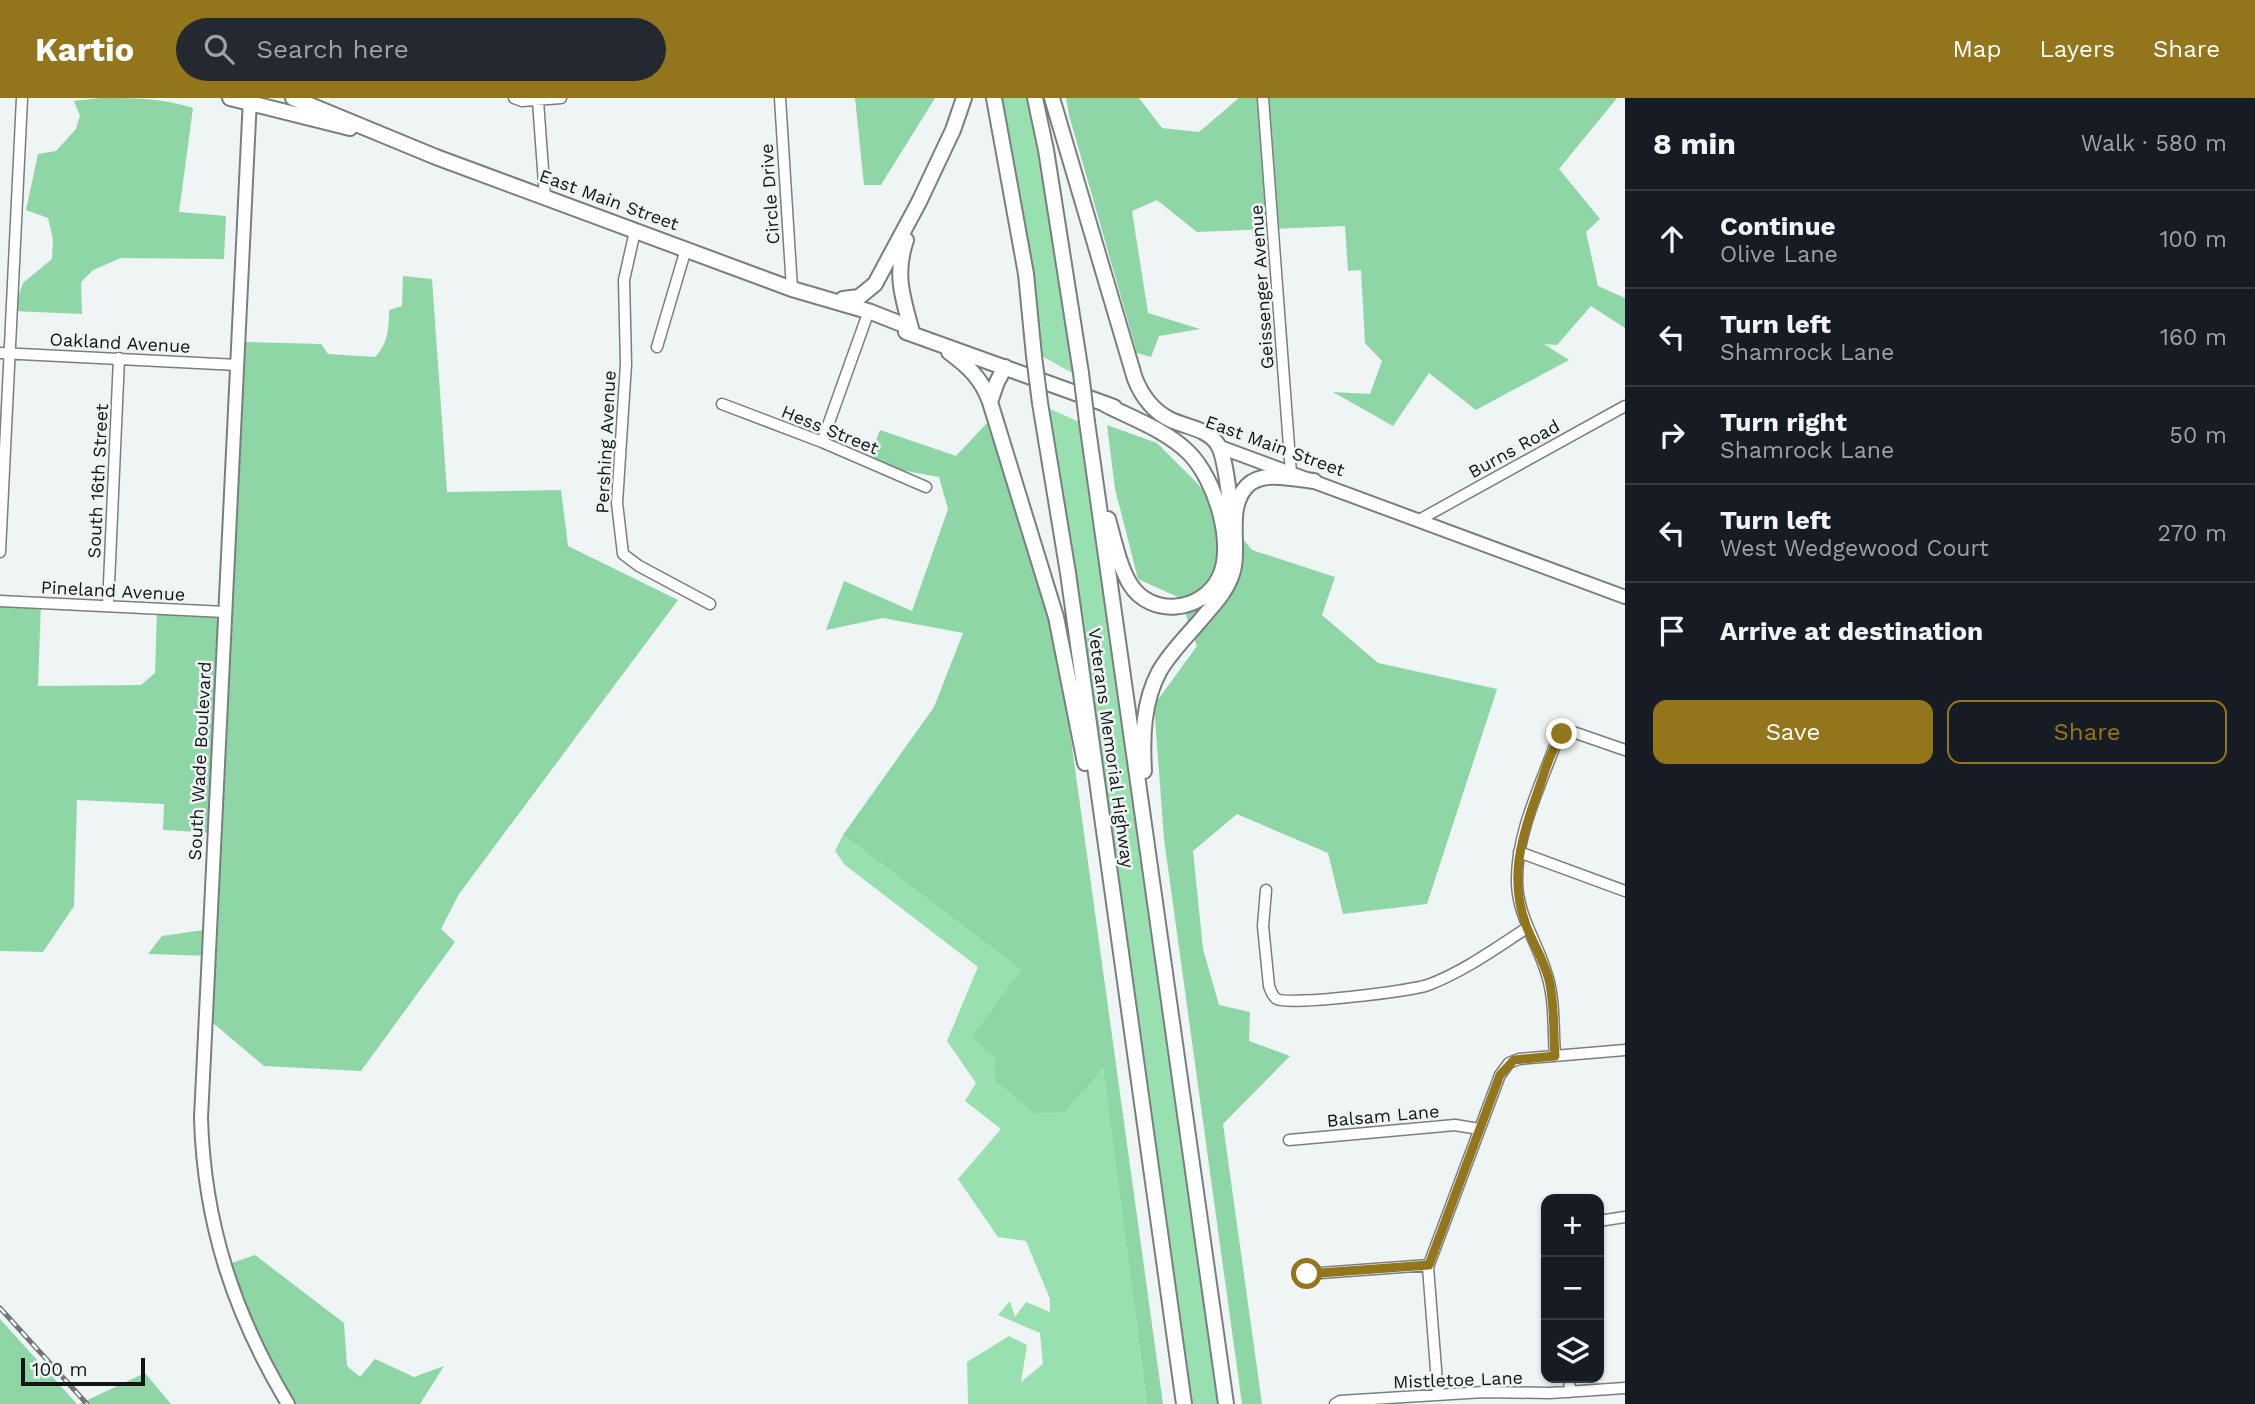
<!DOCTYPE html>
<html lang="en">
<head>
<meta charset="utf-8">
<style>
  body { margin:0; font-family:"Work Sans",sans-serif; background:#242831; color:#f1f3f6 }
  .controls { position:absolute; right:21px; bottom:21px; display:grid; overflow:hidden; border-radius:14px; box-shadow:0 2px 5px #0004 }
  .controls button { width:63px; height:63px; display:grid; place-items:center; padding:0; border:0; border-bottom:2px solid #363941; background:#171b24; color:#f1f3f6; font:35px sans-serif }
  .scale { position:absolute; left:21px; bottom:18px; width:124px; box-sizing:border-box; padding-left:7px; border:4px solid #131515; border-top:0; font-size:19px; line-height:24px; white-space:nowrap; color:#131515; -webkit-text-stroke:5px #eff5f5; paint-order:stroke }
  .stop { position:absolute; width:21px; height:21px; margin:-16px; border:5px solid #93751c; border-radius:50%; background:#fff }
  .stop.end { background:#93751c; border-color:#fff; box-shadow:0 2px 7px #0008 }
  .list { margin:0; padding:0; list-style:none }
  h2 { display:flex; justify-content:space-between; align-items:center; height:91px; margin:0; padding:0 28px; font-size:30px }
  h2 small { font-size:23px; font-weight:400; color:#9ea1a6 }
  .list li { display:grid; grid-template-columns:46px 1fr auto; gap:21px; align-items:center; box-sizing:border-box; height:98px; padding:0 28px; border-top:2px solid #363941 }
  .list b { display:block; font-size:26px; white-space:nowrap }
  .list p { margin:0; font-size:23px; white-space:nowrap; color:#9ea1a6 }
  .list em { font-size:23px; font-style:normal; color:#9ea1a6 }
  .actions { display:flex; gap:14px; padding:21px 28px }
  .actions a { flex:1; padding:16px 0; border:2px solid #93751c; border-radius:14px; text-align:center; font-size:24px; color:#93751c }
  .actions .main { background:#93751c; color:#fff }
  .icon { flex:none; width:38px; height:38px; fill:none; stroke:currentColor; stroke-width:2; stroke-linecap:round; stroke-linejoin:round }
  .map { position:relative; flex:none; width:1625px; height:1306px; overflow:hidden }
  header { display:flex; align-items:center; gap:42px; box-sizing:border-box; height:98px; padding:0 35px; background:#93751c; color:#fff }
  header strong { font-size:33px }
  nav { display:flex; gap:38px; margin-inline-start:auto; font-size:24px }
  .search { width:490px; height:63px; background:#242831; display:flex; align-items:center; gap:18px; box-sizing:border-box; padding:0 24px; border-radius:38px; color:#9ea1a6; font-size:26px }
  main { display:flex }
  aside { flex:1; background:#171b24 }
  .map>svg:first-child { display:block }
</style>
</head>
<body>
<header>
<strong>Kartio</strong>
<div class="search"><svg class="icon" aria-label="search" viewBox="0 0 24 24"><circle cx="10" cy="10" r="6"/><path d="M15 15l6 6"/></svg>Search here</div>
<nav><a>Map</a><a>Layers</a><a>Share</a></nav>
</header>
<main>
<div class="map">
<svg width="1625" height="1306" viewBox="0 0 1625 1306">
  <rect width="100%" height="100%" fill="#eff5f5"/>
  <!-- green -->
  <path fill="#98e0af" d="M 1001,0 L 1029,0 L 1040,53 L 1074,276 L 1040,257 L 1032,175 Z
    M 1050,311 L 1082,325 L 1221,1306 L 1190,1306 Z
    M 843,737 L 1021,872 L 1065,1014 L 1103,969 L 1147,1306 L 968,1306 L 967,1264 L 1009,1238 L 1027,1247 L 1021,1284 L 1043,1266 L 1040,1235 L 998,1217 L 1010,1203 L 1015,1219 L 1026,1204 L 1050,1214 L 1050,1201 L 1026,1143 L 998,1139 L 958,1081 L 1001,1031 L 965,1003 L 976,985 L 947,943 L 978,869 L 845,767 L 835,753 Z"/>
  <!-- forest -->
  <path fill="#8ed6a5" d="M 101,0 C 133,0 163,0 193,10 L 179,114 L 226,118 L 224,161 L 121,160 L 93,172 L 81,184 L 82,216 L 13,213 L 23,185 L 52,161 L 53,141 L 48,120 L 26,112 L 38,56 L 56,53 L 76,31 L 80,18 L 74,3 Z
    M 855,0 L 935,0 L 881,87 L 864,87 Z
    M 1066,0 L 1139,0 L 1162,30 L 1199,34 L 1239,0 L 1617,0 L 1559,71 L 1600,121 L 1586,134 L 1598,188 L 1625,200 L 1625,230 L 1591,208 L 1557,247 L 1544,246 L 1569,262 L 1476,312 L 1429,275 L 1393,328 L 1333,294 L 1370,296 L 1382,263 L 1365,245 L 1361,172 L 1348,173 L 1345,128 L 1197,134 L 1157,102 L 1132,113 L 1148,215 L 1200,231 L 1159,238 L 1151,259 L 1137,255 L 1069,17 Z
    M 403,178 L 432,181 L 447,394 L 561,392 L 568,448 L 678,502 L 459,796 L 441,831 L 455,844 L 361,973 L 264,968 L 207,920 L 210,858 L 148,856 L 162,838 L 211,831 L 216,735 L 163,732 L 164,706 L 77,702 L 74,808 L 43,854 L 0,853 L 0,503 L 41,505 L 38,588 L 141,587 L 155,575 L 157,511 L 227,513 L 243,244 L 321,246 L 328,256 L 375,259 C 388,246 389,230 389,212 L 402,208 Z
    M 987,325 L 1056,533 L 1163,1306 L 1147,1306 L 1103,970 L 1065,1014 L 1034,1015 L 996,983 L 995,959 L 972,939 L 1021,872 L 843,737 L 934,609 L 963,535 L 883,520 L 826,532 L 844,483 L 912,513 L 948,411 L 939,379 L 867,366 L 880,332 L 956,358 Z
    M 1107,327 L 1157,345 L 1196,384 L 1252,452 L 1335,479 L 1322,517 L 1378,565 L 1497,591 L 1427,806 L 1343,816 L 1328,755 L 1237,716 L 1193,753 L 1203,851 L 1219,907 L 1250,914 L 1249,943 L 1290,958 L 1223,1026 L 1262,1306 L 1242,1306 L 1164,741 L 1154,607 L 1197,548 L 1180,500 L 1138,481 L 1115,391 Z
    M 255,1157 L 344,1225 L 347,1268 L 360,1279 L 375,1261 L 414,1279 L 444,1268 L 420,1306 L 295,1306 L 236,1200 L 226,1167 Z
    M 0,1221 L 77,1306 L 0,1306 Z
    M 145,1275 L 171,1306 L 79,1306 Z"/>
  <g fill="none" stroke-linecap="round" stroke-linejoin="round">
    <defs>
      <path id="minor" d="M 514,0 L 522,3 L 561,0
        M 780,0 L 792,191
        M 1263,0 L 1291,375
        M 538,3 L 545,99
        M 635,133 L 624,182 L 626,266 L 617,405 L 623,456 L 639,468 L 710,506
        M 657,249 L 686,151
        M 0,255 L 238,267
        M 722,306 L 822,344 L 926,389
        M 822,344 L 866,221
        M 1419,422 L 1625,308
        M 0,454 L 22,0
        M 0,503 L 225,514
        M 108,508 L 119,260
        M 1519,754 L 1625,793
        M 1266,792 L 1263,828 L 1269,888 C 1271,893 1272,898 1277,901 C 1289,908 1411,893 1428,887 C 1463,874 1496,850 1527,830
        M 1555,958 C 1553,931 1555,902 1547,877 C 1538,845 1518,819 1517,785 C 1516,738 1538,693 1554,650 L 1562,636 L 1573,634 L 1625,652
        M 1289,1042 L 1455,1027 L 1479,1031
        M 1599,1123 L 1625,1119
        M 1307,1176 L 1429,1167
        M 1569,1280 L 1570,1294
        M 1438,1297 L 1428,1169 L 1500,977 L 1509,965 L 1519,961 L 1625,952
        M 1335,1306 L 1340,1303 L 1484,1294 L 1550,1295 L 1625,1290"/>
      <path id="major" d="M 250,0 L 201,1020 C 204,1126 234,1216 288,1306
        M 1220,349 L 1625,499"/>
      <path id="highway" d="M 230,0 L 350,30
        M 293,0 L 436,59 L 792,191 L 871,214 L 904,227 L 912,235
        M 994,0 L 1026,176 L 1034,258
        M 1035,0 L 1046,52 L 1081,275
        M 1052,0 L 1135,281 C 1142,298 1154,314 1171,322 C 1186,329 1209,331 1218,347 C 1226,359 1229,401 1232,417
        M 906,142 C 894,177 903,200 912,234
        M 843,201 L 859,199 L 875,186 L 919,104 L 953,32 L 964,0
        M 906,234 L 1114,309
        M 949,254 C 968,268 982,281 990,304
        M 1005,269 L 997,284 L 990,304 L 1056,519 L 1085,665
        M 1040,305 L 1068,475 L 1184,1306
        M 1106,307 C 1134,321 1167,333 1189,355 C 1215,381 1236,447 1219,480 C 1202,514 1151,520 1130,486 C 1119,468 1114,442 1108,421
        M 1087,324 L 1226,1306
        M 1144,673 C 1142,640 1143,604 1159,574 C 1169,556 1185,540 1199,524 C 1211,509 1226,495 1232,476 C 1241,449 1225,411 1247,388 C 1262,372 1294,381 1314,383"/>
    </defs>
    <!-- minor casing -->
    <use href="#minor" stroke="#797f7f" stroke-width="13"/>
    <!-- major casing -->
    <use href="#major" stroke="#797f7f" stroke-width="16"/>
    <!-- highway casing -->
    <use href="#highway" stroke="#797f7f" stroke-width="18"/>
    <!-- minor -->
    <use href="#minor" stroke="#fff" stroke-width="10"/>
    <!-- major -->
    <use href="#major" stroke="#fff" stroke-width="12"/>
    <!-- highway -->
    <use href="#highway" stroke="#fff" stroke-width="14"/>
    <defs>
      <path id="rail" d="M 0,1210 L 87,1306"/>
    </defs>
    <!-- rail casing -->
    <use href="#rail" stroke="#717575" stroke-width="5"/>
    <!-- rail -->
    <use href="#rail" stroke="#eff5f5" stroke-width="2.5" stroke-dasharray="8" stroke-linecap="butt"/>
    <defs>
      <path id="highway-bridge" d="M 1034,258 L 1040,305
        M 1081,275 L 1087,324"/>
    </defs>
    <!-- highway-bridge casing -->
    <use href="#highway-bridge" stroke="#797f7f" stroke-width="18" stroke-linecap="butt"/>
    <!-- highway-bridge -->
    <use href="#highway-bridge" stroke="#fff" stroke-width="14"/>
  </g>
  <g fill="none" stroke-linecap="round" stroke-linejoin="round">
    <!-- route -->
    <path stroke="#93751c" stroke-width="9" d="M 1307,1176 L 1429,1167 L 1500,977 L 1514,962 L 1555,958 C 1553,933 1555,906 1549,882 C 1544,862 1533,846 1526,827 C 1509,782 1521,740 1537,696 C 1544,676 1550,654 1562,636"/>
  </g>
  <g text-anchor="middle" stroke-width="5" stroke-linejoin="round" paint-order="stroke">
    <!-- street labels -->
    <g font-size="18" fill="#131515" stroke="#eff5f5">
      <text transform="translate(770 96) rotate(-94)" y="6">Circle Drive</text>
      <text transform="translate(609 102) rotate(20)" y="6">East Main Street</text>
      <text transform="translate(1262 189) rotate(-94)" y="6">Geissenger Avenue</text>
      <text transform="translate(120 245) rotate(3)" y="6">Oakland Avenue</text>
      <text transform="translate(830 332) rotate(22)" y="6">Hess Street</text>
      <text transform="translate(606 344) rotate(-87)" y="6">Pershing Avenue</text>
      <text transform="translate(1275 348) rotate(20)" y="6">East Main Street</text>
      <text transform="translate(1514 351) rotate(-29)" y="6">Burns Road</text>
      <text transform="translate(98 383) rotate(-87)" y="6">South 16th Street</text>
      <text transform="translate(113 493) rotate(3)" y="6">Pineland Avenue</text>
      <text transform="translate(1111 650) rotate(82)" y="6">Veterans Memorial Highway</text>
      <text transform="translate(200 663) rotate(-87)" y="6">South Wade Boulevard</text>
      <text transform="translate(1383 1018) rotate(-5)" y="6">Balsam Lane</text>
      <text transform="translate(1458 1282) rotate(-2)" y="6">Mistletoe Lane</text>
    </g>
  </g>
</svg>
<div class="controls">
<button>+</button>
<button>−</button>
<button><svg class="icon" aria-label="layers" viewBox="0 0 24 24"><path d="M12 4l9 5-9 5-9-5zM3 14l9 5 9-5"/></svg></button>
</div>
<div class="scale">100 m</div>
<div class="stop" style="left:1307px;top:1176px"></div>
<div class="stop end" style="left:1562px;top:636px"></div>
</div>
<aside>
<h2>8 min<small>Walk · 580 m</small></h2>
<ul class="list">
<li><svg class="icon" aria-label="ahead" viewBox="0 0 24 24"><path d="M12 20V5M6 11l6-6 6 6"/></svg><div><b>Continue</b><p>Olive Lane</p></div><em>100 m</em></li>
<li><svg class="icon" aria-label="left" viewBox="0 0 24 24"><path d="M17 20v-9H6M10 6l-5 5 5 5"/></svg><div><b>Turn left</b><p>Shamrock Lane</p></div><em>160 m</em></li>
<li><svg class="icon" aria-label="right" viewBox="0 0 24 24"><path d="M7 20v-9h11M14 6l5 5-5 5"/></svg><div><b>Turn right</b><p>Shamrock Lane</p></div><em>50 m</em></li>
<li><svg class="icon" aria-label="left" viewBox="0 0 24 24"><path d="M17 20v-9H6M10 6l-5 5 5 5"/></svg><div><b>Turn left</b><p>West Wedgewood Court</p></div><em>270 m</em></li>
<li><svg class="icon" aria-label="arrive" viewBox="0 0 24 24"><path d="M6 21V4h12l-3 4 3 4H6"/></svg><div><b>Arrive at destination</b></div></li>
</ul>
<div class="actions"><a class="main">Save</a><a>Share</a></div>
</aside>
</main>
</body>
</html>
